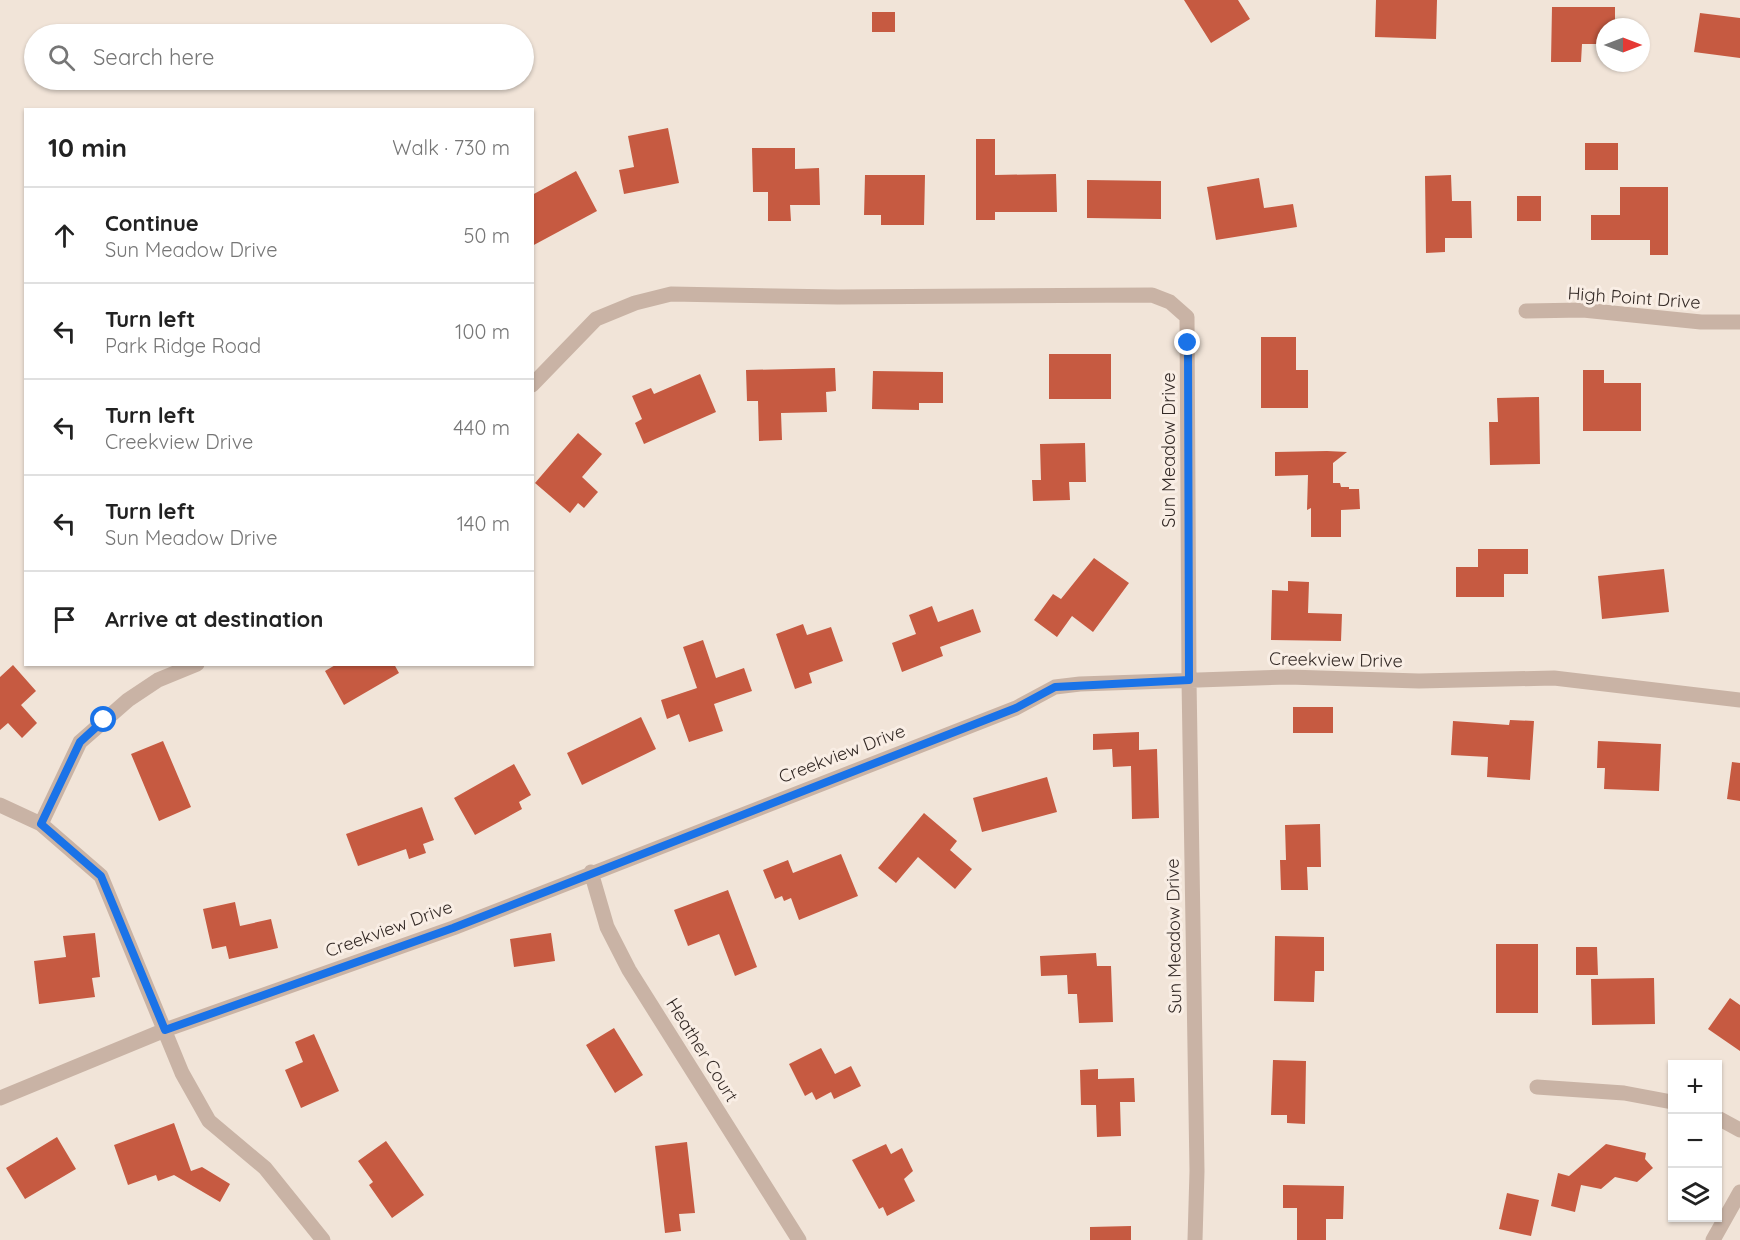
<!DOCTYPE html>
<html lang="en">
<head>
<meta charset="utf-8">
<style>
  body { margin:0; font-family:Quicksand,sans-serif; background:#f2f2f2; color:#222 }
  .controls { position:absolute; right:18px; bottom:18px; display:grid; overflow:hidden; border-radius:0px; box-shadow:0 2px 4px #0004 }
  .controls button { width:54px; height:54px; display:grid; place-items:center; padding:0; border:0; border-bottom:2px solid #e0e0e0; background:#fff; color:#222; font:30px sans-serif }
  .compass { position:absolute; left:1596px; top:18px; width:54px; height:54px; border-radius:50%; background:#fff; box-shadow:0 2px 4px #0004; rotate:90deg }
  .stop { position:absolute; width:18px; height:18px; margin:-14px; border:4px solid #1a73e8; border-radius:50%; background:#fff }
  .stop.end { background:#1a73e8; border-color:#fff; box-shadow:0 2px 6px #0008 }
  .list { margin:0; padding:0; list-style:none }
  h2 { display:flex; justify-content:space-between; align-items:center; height:78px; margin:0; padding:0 24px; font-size:26px }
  h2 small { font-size:20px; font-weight:400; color:#767676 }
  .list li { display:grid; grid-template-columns:39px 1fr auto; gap:18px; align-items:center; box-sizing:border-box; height:96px; padding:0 24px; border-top:2px solid #e0e0e0 }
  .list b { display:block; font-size:22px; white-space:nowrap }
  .list p { margin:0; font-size:20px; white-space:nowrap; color:#767676 }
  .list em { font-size:20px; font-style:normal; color:#767676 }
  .icon { flex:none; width:33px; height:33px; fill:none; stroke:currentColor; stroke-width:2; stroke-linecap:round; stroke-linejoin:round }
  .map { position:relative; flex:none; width:1740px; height:1240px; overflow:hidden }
  .search { position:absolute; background:#fff; box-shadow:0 2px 4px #0004; left:24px; top:24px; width:510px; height:66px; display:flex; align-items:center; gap:15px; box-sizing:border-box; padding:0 21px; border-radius:33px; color:#767676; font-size:22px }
  .panel { position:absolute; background:#fff; box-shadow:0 2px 4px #0004; left:24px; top:108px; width:510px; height:558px; border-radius:0px }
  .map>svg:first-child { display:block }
</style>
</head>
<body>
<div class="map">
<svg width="1740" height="1240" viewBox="0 0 1740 1240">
  <rect width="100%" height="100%" fill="#f1e4d8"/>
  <!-- building -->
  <path fill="#c65a41" d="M 1184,0 L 1238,0 L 1250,19 L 1211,43 Z
    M 1376,0 L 1437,0 L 1436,39 L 1375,37 Z
    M 1552,7 L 1615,7 L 1615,27 L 1605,27 L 1605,44 L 1582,44 L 1581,62 L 1551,62 Z
    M 872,12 L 895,12 L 895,32 L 872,32 Z
    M 1700,13 L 1740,18 L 1740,58 L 1694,52 Z
    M 668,128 L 679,183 L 624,194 L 619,170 L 634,167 L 628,136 Z
    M 976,139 L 995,139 L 995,175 L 1056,174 L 1057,212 L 995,212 L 995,220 L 976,220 Z
    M 1585,143 L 1618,143 L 1618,170 L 1585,170 Z
    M 752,148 L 795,148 L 795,169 L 819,168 L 820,205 L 790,205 L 791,221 L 768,221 L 768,192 L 753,192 Z
    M 576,171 L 597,211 L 532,246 L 532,195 Z
    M 865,175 L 925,175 L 924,225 L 881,225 L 881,215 L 864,215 Z
    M 1451,175 L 1452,201 L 1471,201 L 1472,238 L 1445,238 L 1445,252 L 1426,253 L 1425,176 Z
    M 1259,178 L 1264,208 L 1293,204 L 1297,227 L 1216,240 L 1207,187 Z
    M 1087,180 L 1161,181 L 1161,219 L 1087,218 Z
    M 1620,187 L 1668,187 L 1668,255 L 1650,255 L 1650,240 L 1591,240 L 1591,215 L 1620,215 Z
    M 1517,196 L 1541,196 L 1541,221 L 1517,221 Z
    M 1261,337 L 1296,337 L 1296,370 L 1308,370 L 1308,408 L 1261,408 Z
    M 1049,354 L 1111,354 L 1111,399 L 1049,399 Z
    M 835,368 L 836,391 L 826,392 L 827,412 L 781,413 L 782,440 L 759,441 L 758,401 L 747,401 L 746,370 Z
    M 1583,370 L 1604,370 L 1604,383 L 1641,383 L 1641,431 L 1583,431 Z
    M 873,371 L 943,372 L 943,403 L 919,403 L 919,410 L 872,409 Z
    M 700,374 L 716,412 L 644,444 L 635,423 L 642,419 L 632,396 L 651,388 L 654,394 Z
    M 1539,397 L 1540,464 L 1490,465 L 1489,422 L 1498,422 L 1497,398 Z
    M 578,433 L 602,454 L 582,477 L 598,492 L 584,508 L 578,503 L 570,513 L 535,483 Z
    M 1085,443 L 1086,482 L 1069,482 L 1070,500 L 1033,501 L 1032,480 L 1041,480 L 1040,444 Z
    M 1327,451 L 1347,452 L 1333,463 L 1333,483 L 1340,483 L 1341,487 L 1349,487 L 1349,489 L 1359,489 L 1360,509 L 1341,510 L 1341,537 L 1311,537 L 1311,508 L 1307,510 L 1308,475 L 1275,476 L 1275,452 Z
    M 1478,549 L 1528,549 L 1528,574 L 1504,574 L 1504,597 L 1456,597 L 1456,567 L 1478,567 Z
    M 1094,558 L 1129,583 L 1093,632 L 1072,616 L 1057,637 L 1034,620 L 1053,594 L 1061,599 Z
    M 1664,569 L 1669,612 L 1602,619 L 1598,576 Z
    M 1288,581 L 1309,582 L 1308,613 L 1342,614 L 1341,641 L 1271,640 L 1272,590 L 1288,591 Z
    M 932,606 L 938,622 L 973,609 L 981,632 L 940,647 L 943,656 L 902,672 L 892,643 L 916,634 L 909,615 Z
    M 803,624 L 807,635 L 831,627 L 843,661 L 809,673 L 812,683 L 795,689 L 776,634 Z
    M 703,640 L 716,678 L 744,668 L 752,691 L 714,704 L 723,731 L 689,742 L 679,714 L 667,719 L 661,700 L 697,688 L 683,647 Z
    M 337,664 L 394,664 L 399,673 L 344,705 L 325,671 Z
    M 13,665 L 36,691 L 21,705 L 37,723 L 22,738 L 8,723 L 0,730 L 0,677 Z
    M 1293,707 L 1333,707 L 1333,733 L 1293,733 Z
    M 641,717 L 656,749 L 582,785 L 567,753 Z
    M 1510,720 L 1534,721 L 1530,780 L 1487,777 L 1488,757 L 1451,755 L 1453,721 L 1509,725 Z
    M 1139,732 L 1139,750 L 1157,749 L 1159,818 L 1132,819 L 1131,766 L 1113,767 L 1112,749 L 1093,750 L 1093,734 Z
    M 163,741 L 191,807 L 159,821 L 131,754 Z
    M 1598,741 L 1661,744 L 1659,791 L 1604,789 L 1605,768 L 1597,768 Z
    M 1732,762 L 1740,763 L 1740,801 L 1727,799 Z
    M 514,764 L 531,795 L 519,802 L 522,809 L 475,835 L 454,798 Z
    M 1047,777 L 1057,812 L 982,832 L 973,798 Z
    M 422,807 L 434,840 L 423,844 L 426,853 L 409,859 L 406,849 L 358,866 L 346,834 Z
    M 924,813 L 957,841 L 950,850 L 972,869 L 955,889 L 918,857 L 896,883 L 878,868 Z
    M 1320,824 L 1321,867 L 1307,867 L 1308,890 L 1281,890 L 1280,860 L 1286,860 L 1285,825 Z
    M 841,854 L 858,896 L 799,920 L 791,898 L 784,901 L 782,896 L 775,899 L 763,870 L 788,860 L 793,873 Z
    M 728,890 L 757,967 L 735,976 L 719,934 L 688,946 L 674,910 Z
    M 235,902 L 240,926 L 271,919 L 278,948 L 229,959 L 226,946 L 212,949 L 203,909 Z
    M 95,933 L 100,977 L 92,978 L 95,997 L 39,1004 L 34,961 L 66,957 L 63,936 Z
    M 551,933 L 555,961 L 514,967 L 510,939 Z
    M 1275,936 L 1324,937 L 1324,971 L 1315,971 L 1314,1002 L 1274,1001 Z
    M 1496,944 L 1538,944 L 1538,1013 L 1496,1013 Z
    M 1576,947 L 1597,947 L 1598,975 L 1576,975 Z
    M 1096,953 L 1097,966 L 1111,966 L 1113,1022 L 1079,1023 L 1077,994 L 1068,994 L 1067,975 L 1041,976 L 1040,956 Z
    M 1654,978 L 1655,1024 L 1592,1025 L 1591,979 Z
    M 1730,998 L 1740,1005 L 1740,1051 L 1708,1029 Z
    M 614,1028 L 643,1075 L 615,1093 L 586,1045 Z
    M 314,1034 L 339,1091 L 301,1108 L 285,1070 L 303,1062 L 295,1042 Z
    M 821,1048 L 835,1074 L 851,1066 L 861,1086 L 834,1099 L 831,1092 L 816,1100 L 812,1092 L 805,1096 L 789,1064 Z
    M 1273,1060 L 1306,1061 L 1305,1124 L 1287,1123 L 1287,1115 L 1271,1115 Z
    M 1098,1069 L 1098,1079 L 1134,1078 L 1135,1102 L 1120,1102 L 1121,1136 L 1097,1137 L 1096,1105 L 1081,1105 L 1080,1070 Z
    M 174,1123 L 191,1171 L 202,1167 L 230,1184 L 220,1202 L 174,1175 L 158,1181 L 156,1175 L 128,1185 L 114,1145 Z
    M 57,1137 L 76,1169 L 25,1199 L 6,1168 Z
    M 386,1141 L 424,1195 L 392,1218 L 369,1185 L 373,1182 L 358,1161 Z
    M 687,1142 L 695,1213 L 679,1214 L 681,1231 L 665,1233 L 655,1146 Z
    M 886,1144 L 891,1154 L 902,1148 L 913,1171 L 904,1179 L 915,1201 L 887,1216 L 883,1207 L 879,1209 L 852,1160 Z
    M 1606,1144 L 1646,1153 L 1645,1159 L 1653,1168 L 1637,1182 L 1615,1177 L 1601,1189 L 1581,1185 L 1575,1212 L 1551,1206 L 1558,1173 L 1569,1176 Z
    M 1283,1185 L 1344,1186 L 1343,1219 L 1326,1219 L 1326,1240 L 1297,1240 L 1297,1208 L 1283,1208 Z
    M 1507,1193 L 1539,1200 L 1531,1236 L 1499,1229 Z
    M 1131,1226 L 1131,1240 L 1090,1240 L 1090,1227 Z"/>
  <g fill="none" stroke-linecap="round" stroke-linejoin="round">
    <!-- minor -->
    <path stroke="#c9b3a5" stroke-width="15" d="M 1526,311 L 1583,310 L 1701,322 L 1740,322
      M 532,385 L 596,319 L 635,303 L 671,294 L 838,297 L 1152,295 L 1170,302 L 1187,317 L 1189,680 L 1197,1171 L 1195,1240
      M 0,805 L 41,824 L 101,876 L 182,1073 L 209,1121 L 265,1168 L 323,1240
      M 41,824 L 80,742 L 128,700 L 158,680 L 197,664
      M 591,872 L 607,927 L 629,970 L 799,1240
      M 1537,1087 L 1624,1093 L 1672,1102
      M 0,1098 L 165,1030 L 453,928 L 1016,708 L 1055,687 L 1080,684 L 1288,677 L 1419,681 L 1554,678 L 1740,700
      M 1718,1118 L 1740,1130"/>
    <!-- tertiary -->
    <path stroke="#c9b3a5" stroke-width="15" d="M 1713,1240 L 1740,1192"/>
  </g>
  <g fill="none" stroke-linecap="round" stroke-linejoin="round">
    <!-- route -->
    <path stroke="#1a73e8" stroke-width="8" d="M 104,720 L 80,742 L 41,824 L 101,876 L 165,1030 L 453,928 L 1016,708 L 1055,687 L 1189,680 L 1188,343"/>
  </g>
  <g text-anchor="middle" stroke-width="6" stroke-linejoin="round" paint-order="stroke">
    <!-- street labels -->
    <g font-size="18" fill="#342a26" stroke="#f9eee5">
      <text transform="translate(1634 298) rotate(4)" y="6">High Point Drive</text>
      <text transform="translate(1169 450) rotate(-90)" y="6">Sun Meadow Drive</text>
      <text transform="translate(1336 660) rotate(1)" y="6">Creekview Drive</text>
      <text transform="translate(842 754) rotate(-21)" y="6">Creekview Drive</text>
      <text transform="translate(389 929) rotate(-20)" y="6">Creekview Drive</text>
      <text transform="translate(1174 936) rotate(-91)" y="6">Sun Meadow Drive</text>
      <text transform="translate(702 1050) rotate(58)" y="6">Heather Court</text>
    </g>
  </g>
</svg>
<div class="controls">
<button>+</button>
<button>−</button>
<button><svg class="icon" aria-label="layers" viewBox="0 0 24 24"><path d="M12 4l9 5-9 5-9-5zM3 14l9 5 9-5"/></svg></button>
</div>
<svg class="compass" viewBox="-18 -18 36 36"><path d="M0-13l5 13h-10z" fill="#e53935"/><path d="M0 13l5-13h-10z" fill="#767676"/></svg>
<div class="stop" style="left:104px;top:720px"></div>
<div class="stop end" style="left:1188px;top:343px"></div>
<div class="search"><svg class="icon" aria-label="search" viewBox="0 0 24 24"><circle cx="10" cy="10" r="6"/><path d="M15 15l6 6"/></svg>Search here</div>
<section class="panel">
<h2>10 min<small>Walk · 730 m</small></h2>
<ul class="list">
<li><svg class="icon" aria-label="ahead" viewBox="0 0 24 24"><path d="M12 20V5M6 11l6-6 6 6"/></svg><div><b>Continue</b><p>Sun Meadow Drive</p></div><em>50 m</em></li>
<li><svg class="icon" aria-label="left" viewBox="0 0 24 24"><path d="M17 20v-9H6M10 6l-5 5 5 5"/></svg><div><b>Turn left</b><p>Park Ridge Road</p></div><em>100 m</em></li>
<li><svg class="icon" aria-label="left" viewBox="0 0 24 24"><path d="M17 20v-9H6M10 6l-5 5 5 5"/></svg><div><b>Turn left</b><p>Creekview Drive</p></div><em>440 m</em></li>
<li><svg class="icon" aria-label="left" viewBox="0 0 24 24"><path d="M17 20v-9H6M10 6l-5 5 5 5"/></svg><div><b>Turn left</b><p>Sun Meadow Drive</p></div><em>140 m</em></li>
<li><svg class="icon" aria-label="arrive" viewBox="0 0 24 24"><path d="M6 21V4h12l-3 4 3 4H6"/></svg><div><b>Arrive at destination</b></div></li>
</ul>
</section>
</div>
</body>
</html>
